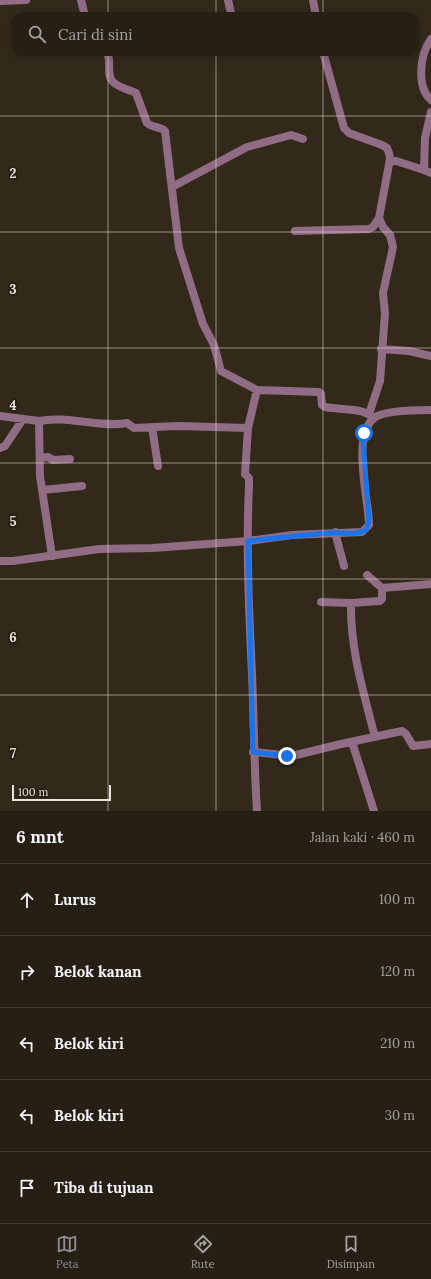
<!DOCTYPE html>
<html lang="id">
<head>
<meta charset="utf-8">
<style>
  body { margin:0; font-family:Lora,serif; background:#2e271d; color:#f1f3f6 }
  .scale { position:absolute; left:12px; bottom:10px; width:99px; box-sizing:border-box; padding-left:4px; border:2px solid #e9e2da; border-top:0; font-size:11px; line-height:14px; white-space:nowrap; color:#e9e2da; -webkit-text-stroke:3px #291f12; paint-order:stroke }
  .stop { position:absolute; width:12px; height:12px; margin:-9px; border:3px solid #1a73e8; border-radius:50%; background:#fff }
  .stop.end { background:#1a73e8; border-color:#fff; box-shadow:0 1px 4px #0008 }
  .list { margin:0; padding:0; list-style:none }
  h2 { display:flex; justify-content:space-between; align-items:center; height:52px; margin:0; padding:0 16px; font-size:17px }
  h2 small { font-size:13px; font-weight:400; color:#a4a2a0 }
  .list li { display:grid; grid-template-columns:26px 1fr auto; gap:12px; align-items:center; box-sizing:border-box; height:72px; padding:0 16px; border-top:1px solid #423d34 }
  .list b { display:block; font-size:15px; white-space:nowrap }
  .list em { font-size:13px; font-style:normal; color:#a4a2a0 }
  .icon { flex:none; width:22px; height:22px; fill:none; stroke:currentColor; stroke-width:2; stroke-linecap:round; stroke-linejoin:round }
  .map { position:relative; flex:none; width:431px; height:811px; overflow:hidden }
  .search { position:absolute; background:#261f14; box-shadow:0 2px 10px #0003; left:12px; right:12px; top:12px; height:44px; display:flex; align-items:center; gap:10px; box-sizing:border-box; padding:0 14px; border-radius:12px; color:#a4a2a0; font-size:15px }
  .sheet { height:412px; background:#261f14 }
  nav { display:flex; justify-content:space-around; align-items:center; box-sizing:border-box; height:56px; border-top:1px solid #423d34; background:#261f14; font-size:11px; color:#a4a2a0 }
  nav a { display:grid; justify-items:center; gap:2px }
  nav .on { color:#8c9099 }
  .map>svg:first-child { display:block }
</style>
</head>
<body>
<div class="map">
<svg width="431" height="811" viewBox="0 0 431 811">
  <rect width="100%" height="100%" fill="#33291b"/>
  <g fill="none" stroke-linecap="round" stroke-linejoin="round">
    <!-- minor -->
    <path stroke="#916c85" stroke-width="8" d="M 81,0 L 85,16
      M 228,0 L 231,13
      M 313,0 L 316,16
      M 0,1 L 26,0
      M 431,39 C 420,54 416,87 431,100
      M 106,52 C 113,60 105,74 113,82 C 118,87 129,90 136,93 L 147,123 C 152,128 160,126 165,131 L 179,248 L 203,324 L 214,345 L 221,371 L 257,390 L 319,392 L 321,394 L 322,405 L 325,407 C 340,410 362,407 374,418
      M 323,52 L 344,128 L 349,133 L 382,145 L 387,148 L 389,153 L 390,159 L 379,218 L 383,227 L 390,235 L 393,247 L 383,293 L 385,313 L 380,381 L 369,414
      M 431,112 L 425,138 L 424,170 L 431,173
      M 390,159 L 424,170
      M 172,187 L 247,147 L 291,135 L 303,139
      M 295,231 L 369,229 L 373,227 L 379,218
      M 381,349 L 409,351 L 431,356
      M 0,416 L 39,421
      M 152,427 L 158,466
      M 0,448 L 5,446 L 23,419
      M 40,458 L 48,457 L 53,460 L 70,459
      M 43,490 L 82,486
      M 335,532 L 344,566
      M 52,556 L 40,476 L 39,421 C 67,415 99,428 127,423 L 134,428 L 177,426 L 248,428
      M 367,575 L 382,588 L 431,584
      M 321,602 L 351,603 L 380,601 L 382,599 L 382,588
      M 351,603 C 350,649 364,694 375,737
      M 352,742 L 374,811
      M 253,752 L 292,756 L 341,744 L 402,731 L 406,734 L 413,746 L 431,744
      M 257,811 C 254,765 254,720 252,674 C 249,612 246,549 249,486 L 249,478 L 245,474 L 248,428 L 257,390"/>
    <!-- tertiary -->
    <path stroke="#916c85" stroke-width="8" d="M 0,561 L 13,561 L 99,549 L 153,548 L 248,541 L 292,535 L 362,532 L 369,525 C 369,500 351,436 374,418 C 384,410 417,410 431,410"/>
  </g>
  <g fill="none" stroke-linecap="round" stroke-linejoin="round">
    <!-- route -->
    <path stroke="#1a73e8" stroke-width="5" d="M 287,756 L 253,752 L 248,541 C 275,538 303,535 330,533 C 343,532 355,536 366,530 L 369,520 L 363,440 L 364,433"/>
  </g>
  <!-- grid -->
  <path fill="none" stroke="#e9e2da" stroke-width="1" stroke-opacity="0.55" d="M 108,0 L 108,16M 216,0 L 216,16M 323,0 L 323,16M 108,52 L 108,811M 216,52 L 216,811M 323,52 L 323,811M 0,116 L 431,116M 0,232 L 431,232M 0,348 L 431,348M 0,463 L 431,463M 0,579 L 431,579M 0,695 L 431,695"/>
  <g font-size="13" text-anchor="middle" font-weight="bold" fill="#e9e2da" stroke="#291f12" stroke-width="4" stroke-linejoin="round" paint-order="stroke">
    <text x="13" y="178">2</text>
    <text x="13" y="294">3</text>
    <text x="13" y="410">4</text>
    <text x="13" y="526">5</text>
    <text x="13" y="642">6</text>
    <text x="13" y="758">7</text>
  </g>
</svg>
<div class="scale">100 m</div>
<div class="stop" style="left:364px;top:433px"></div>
<div class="stop end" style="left:287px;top:756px"></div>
<div class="search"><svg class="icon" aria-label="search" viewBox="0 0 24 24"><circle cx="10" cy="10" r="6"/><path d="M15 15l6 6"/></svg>Cari di sini</div>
</div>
<section class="sheet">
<h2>6 mnt<small>Jalan kaki · 460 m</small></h2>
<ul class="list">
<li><svg class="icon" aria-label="ahead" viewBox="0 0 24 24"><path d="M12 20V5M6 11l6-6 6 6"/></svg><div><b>Lurus</b></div><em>100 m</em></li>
<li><svg class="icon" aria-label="right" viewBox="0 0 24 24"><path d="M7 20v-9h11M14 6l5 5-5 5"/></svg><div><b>Belok kanan</b></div><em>120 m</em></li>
<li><svg class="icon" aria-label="left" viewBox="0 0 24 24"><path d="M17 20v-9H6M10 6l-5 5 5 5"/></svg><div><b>Belok kiri</b></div><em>210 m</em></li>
<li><svg class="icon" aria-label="left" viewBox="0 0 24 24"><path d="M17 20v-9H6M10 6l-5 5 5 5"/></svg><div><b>Belok kiri</b></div><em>30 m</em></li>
<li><svg class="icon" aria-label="arrive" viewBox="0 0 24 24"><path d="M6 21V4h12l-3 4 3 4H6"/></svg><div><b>Tiba di tujuan</b></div></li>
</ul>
</section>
<nav>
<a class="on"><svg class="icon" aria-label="map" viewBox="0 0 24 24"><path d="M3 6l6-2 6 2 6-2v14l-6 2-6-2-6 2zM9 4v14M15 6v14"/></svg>Peta</a>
<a><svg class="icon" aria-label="directions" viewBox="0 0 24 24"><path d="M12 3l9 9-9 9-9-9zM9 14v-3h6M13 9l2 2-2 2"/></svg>Rute</a>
<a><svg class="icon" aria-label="saved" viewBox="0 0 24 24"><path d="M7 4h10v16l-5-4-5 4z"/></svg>Disimpan</a>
</nav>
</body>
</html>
